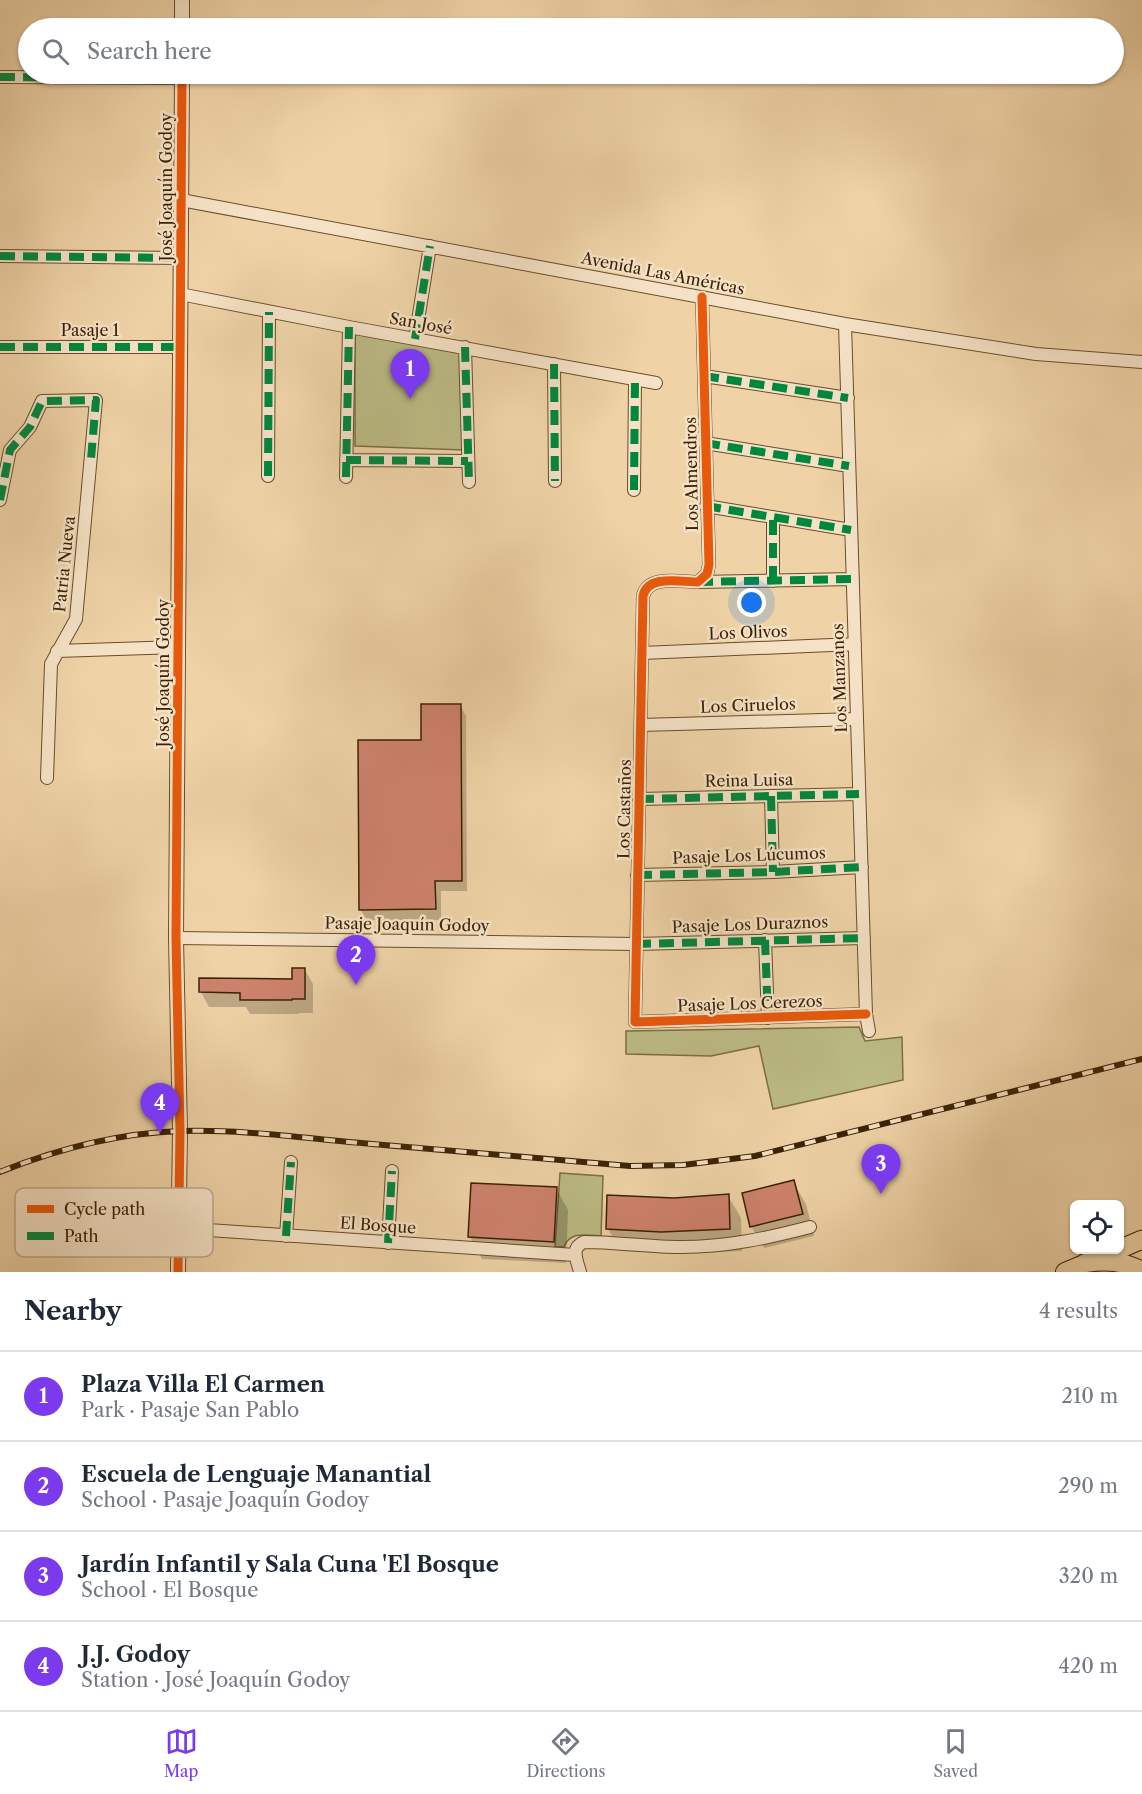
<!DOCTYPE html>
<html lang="en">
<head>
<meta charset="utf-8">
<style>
  body { margin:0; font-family:"Libre Caslon Text",serif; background:#f6f6f7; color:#1f2937 }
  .controls { position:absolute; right:18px; bottom:18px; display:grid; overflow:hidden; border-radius:9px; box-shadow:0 2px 4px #0004 }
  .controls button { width:54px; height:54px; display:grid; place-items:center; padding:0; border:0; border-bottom:2px solid #e0e1e3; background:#fff; color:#1f2937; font:30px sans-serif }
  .you { position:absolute; left:752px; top:603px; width:21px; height:21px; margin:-15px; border:4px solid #fff; border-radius:50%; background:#1a73e8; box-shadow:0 0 0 9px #1a73e833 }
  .badge { display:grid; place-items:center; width:39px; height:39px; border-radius:50%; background:#7c3aed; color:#fff; font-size:20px; font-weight:700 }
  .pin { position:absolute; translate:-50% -50px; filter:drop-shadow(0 2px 3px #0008) }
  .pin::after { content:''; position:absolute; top:32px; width:21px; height:18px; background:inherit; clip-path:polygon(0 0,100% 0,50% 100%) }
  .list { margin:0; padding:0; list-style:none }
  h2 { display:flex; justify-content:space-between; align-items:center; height:78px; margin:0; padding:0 24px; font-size:26px }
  h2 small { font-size:20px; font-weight:400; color:#747a83 }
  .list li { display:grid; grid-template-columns:39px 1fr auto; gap:18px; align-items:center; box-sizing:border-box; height:90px; padding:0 24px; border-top:2px solid #e0e1e3 }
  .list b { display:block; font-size:22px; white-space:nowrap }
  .list p { margin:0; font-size:20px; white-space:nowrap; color:#747a83 }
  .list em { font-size:20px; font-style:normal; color:#747a83 }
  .icon { flex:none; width:33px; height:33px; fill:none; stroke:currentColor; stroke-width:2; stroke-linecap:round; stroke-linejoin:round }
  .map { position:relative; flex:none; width:1142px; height:1272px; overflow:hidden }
  .search { position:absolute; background:#fff; box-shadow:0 2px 4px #0004; left:18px; right:18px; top:18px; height:66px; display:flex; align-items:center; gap:15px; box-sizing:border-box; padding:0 21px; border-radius:33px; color:#747a83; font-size:22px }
  .sheet { height:438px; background:#fff }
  nav { display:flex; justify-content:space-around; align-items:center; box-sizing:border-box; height:84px; border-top:2px solid #e0e1e3; background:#fff; font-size:16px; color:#747a83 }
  nav a { display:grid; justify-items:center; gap:3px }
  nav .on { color:#7c3aed }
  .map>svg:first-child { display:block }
</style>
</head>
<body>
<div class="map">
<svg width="1142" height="1272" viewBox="0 0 1142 1272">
  <rect width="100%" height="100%" fill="#efd3a7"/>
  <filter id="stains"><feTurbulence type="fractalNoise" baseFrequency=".00333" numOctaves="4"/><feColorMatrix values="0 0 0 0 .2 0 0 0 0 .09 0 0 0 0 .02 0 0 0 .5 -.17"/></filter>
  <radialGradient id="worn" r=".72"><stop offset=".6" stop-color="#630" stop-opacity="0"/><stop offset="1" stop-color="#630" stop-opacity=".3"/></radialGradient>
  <!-- green -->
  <path fill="#bcbb85" stroke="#7c6e44" stroke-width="1.5" d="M 355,333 L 465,351 L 464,450 L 355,446 Z
    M 859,1027 L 865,1041 L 902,1037 L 903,1080 L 773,1109 L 759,1046 L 711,1056 L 626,1054 L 626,1031 Z
    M 560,1173 L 603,1176 L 601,1236 C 586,1235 570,1231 564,1247 L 555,1247 Z"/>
  <!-- shadow -->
  <path fill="#0003" d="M 460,705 L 466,716 L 467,891 L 441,891 L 441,920 L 367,920 L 360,909 L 422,741 Z
    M 305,970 L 313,984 L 313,1013 L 299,1013 L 299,1014 L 250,1014 L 246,1007 L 209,1007 L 201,992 L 201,979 L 293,980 Z
    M 793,1182 L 806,1204 L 814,1236 L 764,1248 L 751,1226 Z
    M 556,1188 L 568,1210 L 566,1263 L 482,1259 L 470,1237 Z
    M 728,1196 L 741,1218 L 742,1251 L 674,1253 L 621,1251 L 608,1229 L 674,1199 Z"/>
  <!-- building -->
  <path fill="#ce826d" stroke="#3c2104" stroke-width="1.5" d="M 421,704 L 461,704 L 462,881 L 435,881 L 436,909 L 359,910 L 358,740 L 421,740 Z
    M 292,968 L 305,968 L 305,999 L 292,999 L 292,1000 L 240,1000 L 240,993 L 199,992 L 199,978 L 292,979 Z
    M 794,1180 L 803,1214 L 750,1227 L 742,1193 Z
    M 471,1183 L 557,1187 L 554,1242 L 468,1237 Z
    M 729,1194 L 730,1229 L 661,1232 L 606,1229 L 607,1195 L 674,1198 Z"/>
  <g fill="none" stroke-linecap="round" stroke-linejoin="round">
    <defs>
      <path id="minor" d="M 0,77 L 182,78
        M 181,200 L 845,324 L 1036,354 L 1142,362
        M 0,256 L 181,258
        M 180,294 L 349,327 L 656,383
        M 702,297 L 709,565 L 707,574 L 698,582 C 681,582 648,574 643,596 L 635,1022 L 866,1014
        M 845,324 L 866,1014 L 869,1031
        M 415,339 L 430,246
        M 0,347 L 180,347
        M 465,347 L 469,482
        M 554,364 L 555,481
        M 704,376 L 848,398
        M 705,443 L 849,466
        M 346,460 L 468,461
        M 268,476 L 269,312
        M 346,477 L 349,327
        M 634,490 L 635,379
        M 0,500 L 10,450 L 30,427 L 42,401 L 96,400 L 76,619 L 51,664 L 47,778
        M 706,506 L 851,530
        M 773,581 L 773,517
        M 698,582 L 853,579
        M 57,651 L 178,647
        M 642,653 L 855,644
        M 641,725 L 857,719
        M 771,796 L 773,872
        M 639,799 L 859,794
        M 637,875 L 773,872 L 862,867
        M 176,938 L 636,944 L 864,938
        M 765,940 L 768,1018
        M 179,1228 L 575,1255
        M 286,1236 L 291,1162
        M 388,1243 L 392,1171
        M 580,1272 C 577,1260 570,1248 584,1242 C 616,1242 649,1247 682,1247 C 726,1247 768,1238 810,1227"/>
      <path id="tertiary" d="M 182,28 L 182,0
        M 178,1272 L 180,1131 L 176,938 L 182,74"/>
      <path id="primary" d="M 1120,1249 L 1141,1240 L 1142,1241
        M 1085,1263 C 1106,1260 1124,1261 1142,1271
        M 1065,1272 L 1096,1259"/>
    </defs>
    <!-- minor casing -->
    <use href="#minor" stroke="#694e2d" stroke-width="14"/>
    <!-- tertiary casing -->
    <use href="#tertiary" stroke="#694e2d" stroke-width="16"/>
    <!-- primary casing -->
    <use href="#primary" stroke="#3c2104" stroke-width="20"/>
    <!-- minor -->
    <use href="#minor" stroke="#f5e2c6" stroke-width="12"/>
    <!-- tertiary -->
    <use href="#tertiary" stroke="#f5e2c6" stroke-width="14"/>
    <!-- primary -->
    <use href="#primary" stroke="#efd3a7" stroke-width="18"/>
    <defs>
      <path id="rail" d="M 0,1172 C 57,1149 119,1133 181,1131 C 245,1129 309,1139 372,1144 C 458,1151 544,1159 630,1166 L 683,1165 L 755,1156 L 1142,1059"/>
    </defs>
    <!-- rail casing -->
    <use href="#rail" stroke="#3c2104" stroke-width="6"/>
    <!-- rail -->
    <use href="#rail" stroke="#f5e2c6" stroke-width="4" stroke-dasharray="11" stroke-linecap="butt"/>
    <!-- quiet -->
    <path stroke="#00873e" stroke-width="8" stroke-dasharray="15 8" stroke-linecap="butt" d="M 0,77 L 182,78
      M 0,256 L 181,258
      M 415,339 L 430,246
      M 0,347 L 180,347
      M 465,347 L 469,482
      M 554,364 L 555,481
      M 704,376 L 848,398
      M 705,443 L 849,466
      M 346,460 L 468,461
      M 268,476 L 269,312
      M 346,477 L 349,327
      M 634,490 L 635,379
      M 0,500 L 10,450 L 30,427 L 42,401 L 96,400 L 91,459
      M 706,506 L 851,530
      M 773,581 L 773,517
      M 698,582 L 853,579
      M 771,796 L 773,872
      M 639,799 L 859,794
      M 637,875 L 773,872 L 862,867
      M 765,940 L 768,1018
      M 636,944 L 864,938
      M 286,1236 L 291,1162
      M 388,1243 L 392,1171"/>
    <defs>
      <path id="cycleway" d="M 702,297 L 709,565 L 707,574 L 698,582 C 681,582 648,574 643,596 L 635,1022 L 866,1014
        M 178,1272 L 180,1131 L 176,938 L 182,74"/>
    </defs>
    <!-- cycleway casing -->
    <use href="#cycleway" stroke="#f5e2c6" stroke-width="13"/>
    <!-- cycleway -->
    <use href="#cycleway" stroke="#e8590c" stroke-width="9"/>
  </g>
  <g text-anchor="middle" stroke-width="5" stroke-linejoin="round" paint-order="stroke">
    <!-- street labels -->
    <g font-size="16" fill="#3c2104" stroke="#f5e2c6">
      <text transform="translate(166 187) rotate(-90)" y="6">José Joaquín Godoy</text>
      <text transform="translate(663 273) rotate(11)" y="6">Avenida Las Américas</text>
      <text transform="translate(421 323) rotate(10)" y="6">San José</text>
      <text x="90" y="336">Pasaje 1</text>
      <text transform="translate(691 474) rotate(-91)" y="6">Los Almendros</text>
      <text transform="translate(64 564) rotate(-84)" y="6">Patria Nueva</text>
      <text transform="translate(748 632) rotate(-2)" y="6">Los Olivos</text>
      <text transform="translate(163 673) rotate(-90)" y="6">José Joaquín Godoy</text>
      <text transform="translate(839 678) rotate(-92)" y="6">Los Manzanos</text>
      <text transform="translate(748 705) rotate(-2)" y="6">Los Ciruelos</text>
      <text transform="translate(749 780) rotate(-1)" y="6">Reina Luisa</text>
      <text transform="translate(624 809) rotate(-89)" y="6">Los Castaños</text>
      <text transform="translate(749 855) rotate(-2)" y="6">Pasaje Los Lúcumos</text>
      <text transform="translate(407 924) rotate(1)" y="6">Pasaje Joaquín Godoy</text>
      <text transform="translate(750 924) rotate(-2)" y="6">Pasaje Los Duraznos</text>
      <text transform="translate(750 1003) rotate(-2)" y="6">Pasaje Los Cerezos</text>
      <text transform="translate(378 1225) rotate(4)" y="6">El Bosque</text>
    </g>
  </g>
  <!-- legend -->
  <rect x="15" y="1188" width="198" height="69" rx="9" fill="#f5e2c6" stroke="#bea88c" stroke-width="1.5"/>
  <rect x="27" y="1205" width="27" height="8" fill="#e8590c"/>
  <rect x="27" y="1232" width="27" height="8" fill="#00873e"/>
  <g font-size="16" fill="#3c2104">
    <text x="64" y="1215">Cycle path</text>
    <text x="64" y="1242">Path</text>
  </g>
  <rect width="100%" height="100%" filter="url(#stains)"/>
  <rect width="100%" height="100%" fill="url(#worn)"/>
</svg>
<div class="controls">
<button><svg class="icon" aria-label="locate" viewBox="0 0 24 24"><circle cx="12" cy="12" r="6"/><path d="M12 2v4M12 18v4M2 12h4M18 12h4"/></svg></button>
</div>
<div class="you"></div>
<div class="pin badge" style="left:410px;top:399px">1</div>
<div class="pin badge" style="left:356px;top:985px">2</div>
<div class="pin badge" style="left:881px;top:1194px">3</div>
<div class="pin badge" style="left:160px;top:1133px">4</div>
<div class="search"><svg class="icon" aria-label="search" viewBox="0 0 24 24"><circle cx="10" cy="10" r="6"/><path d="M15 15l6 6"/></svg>Search here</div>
</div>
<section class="sheet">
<h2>Nearby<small>4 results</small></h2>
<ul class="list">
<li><span class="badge">1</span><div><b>Plaza Villa El Carmen</b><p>Park · Pasaje San Pablo</p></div><em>210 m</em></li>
<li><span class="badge">2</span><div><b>Escuela de Lenguaje Manantial</b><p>School · Pasaje Joaquín Godoy</p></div><em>290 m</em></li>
<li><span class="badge">3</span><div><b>Jardín Infantil y Sala Cuna 'El Bosque</b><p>School · El Bosque</p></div><em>320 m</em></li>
<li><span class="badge">4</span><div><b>J.J. Godoy</b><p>Station · José Joaquín Godoy</p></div><em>420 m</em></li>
</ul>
</section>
<nav>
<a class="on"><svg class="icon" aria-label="map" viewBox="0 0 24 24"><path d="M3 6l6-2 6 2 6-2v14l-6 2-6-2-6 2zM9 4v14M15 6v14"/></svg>Map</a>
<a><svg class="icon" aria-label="directions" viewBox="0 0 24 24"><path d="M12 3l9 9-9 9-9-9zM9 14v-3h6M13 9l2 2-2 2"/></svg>Directions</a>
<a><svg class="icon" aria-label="saved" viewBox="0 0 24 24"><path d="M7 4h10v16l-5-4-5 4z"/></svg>Saved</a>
</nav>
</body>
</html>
